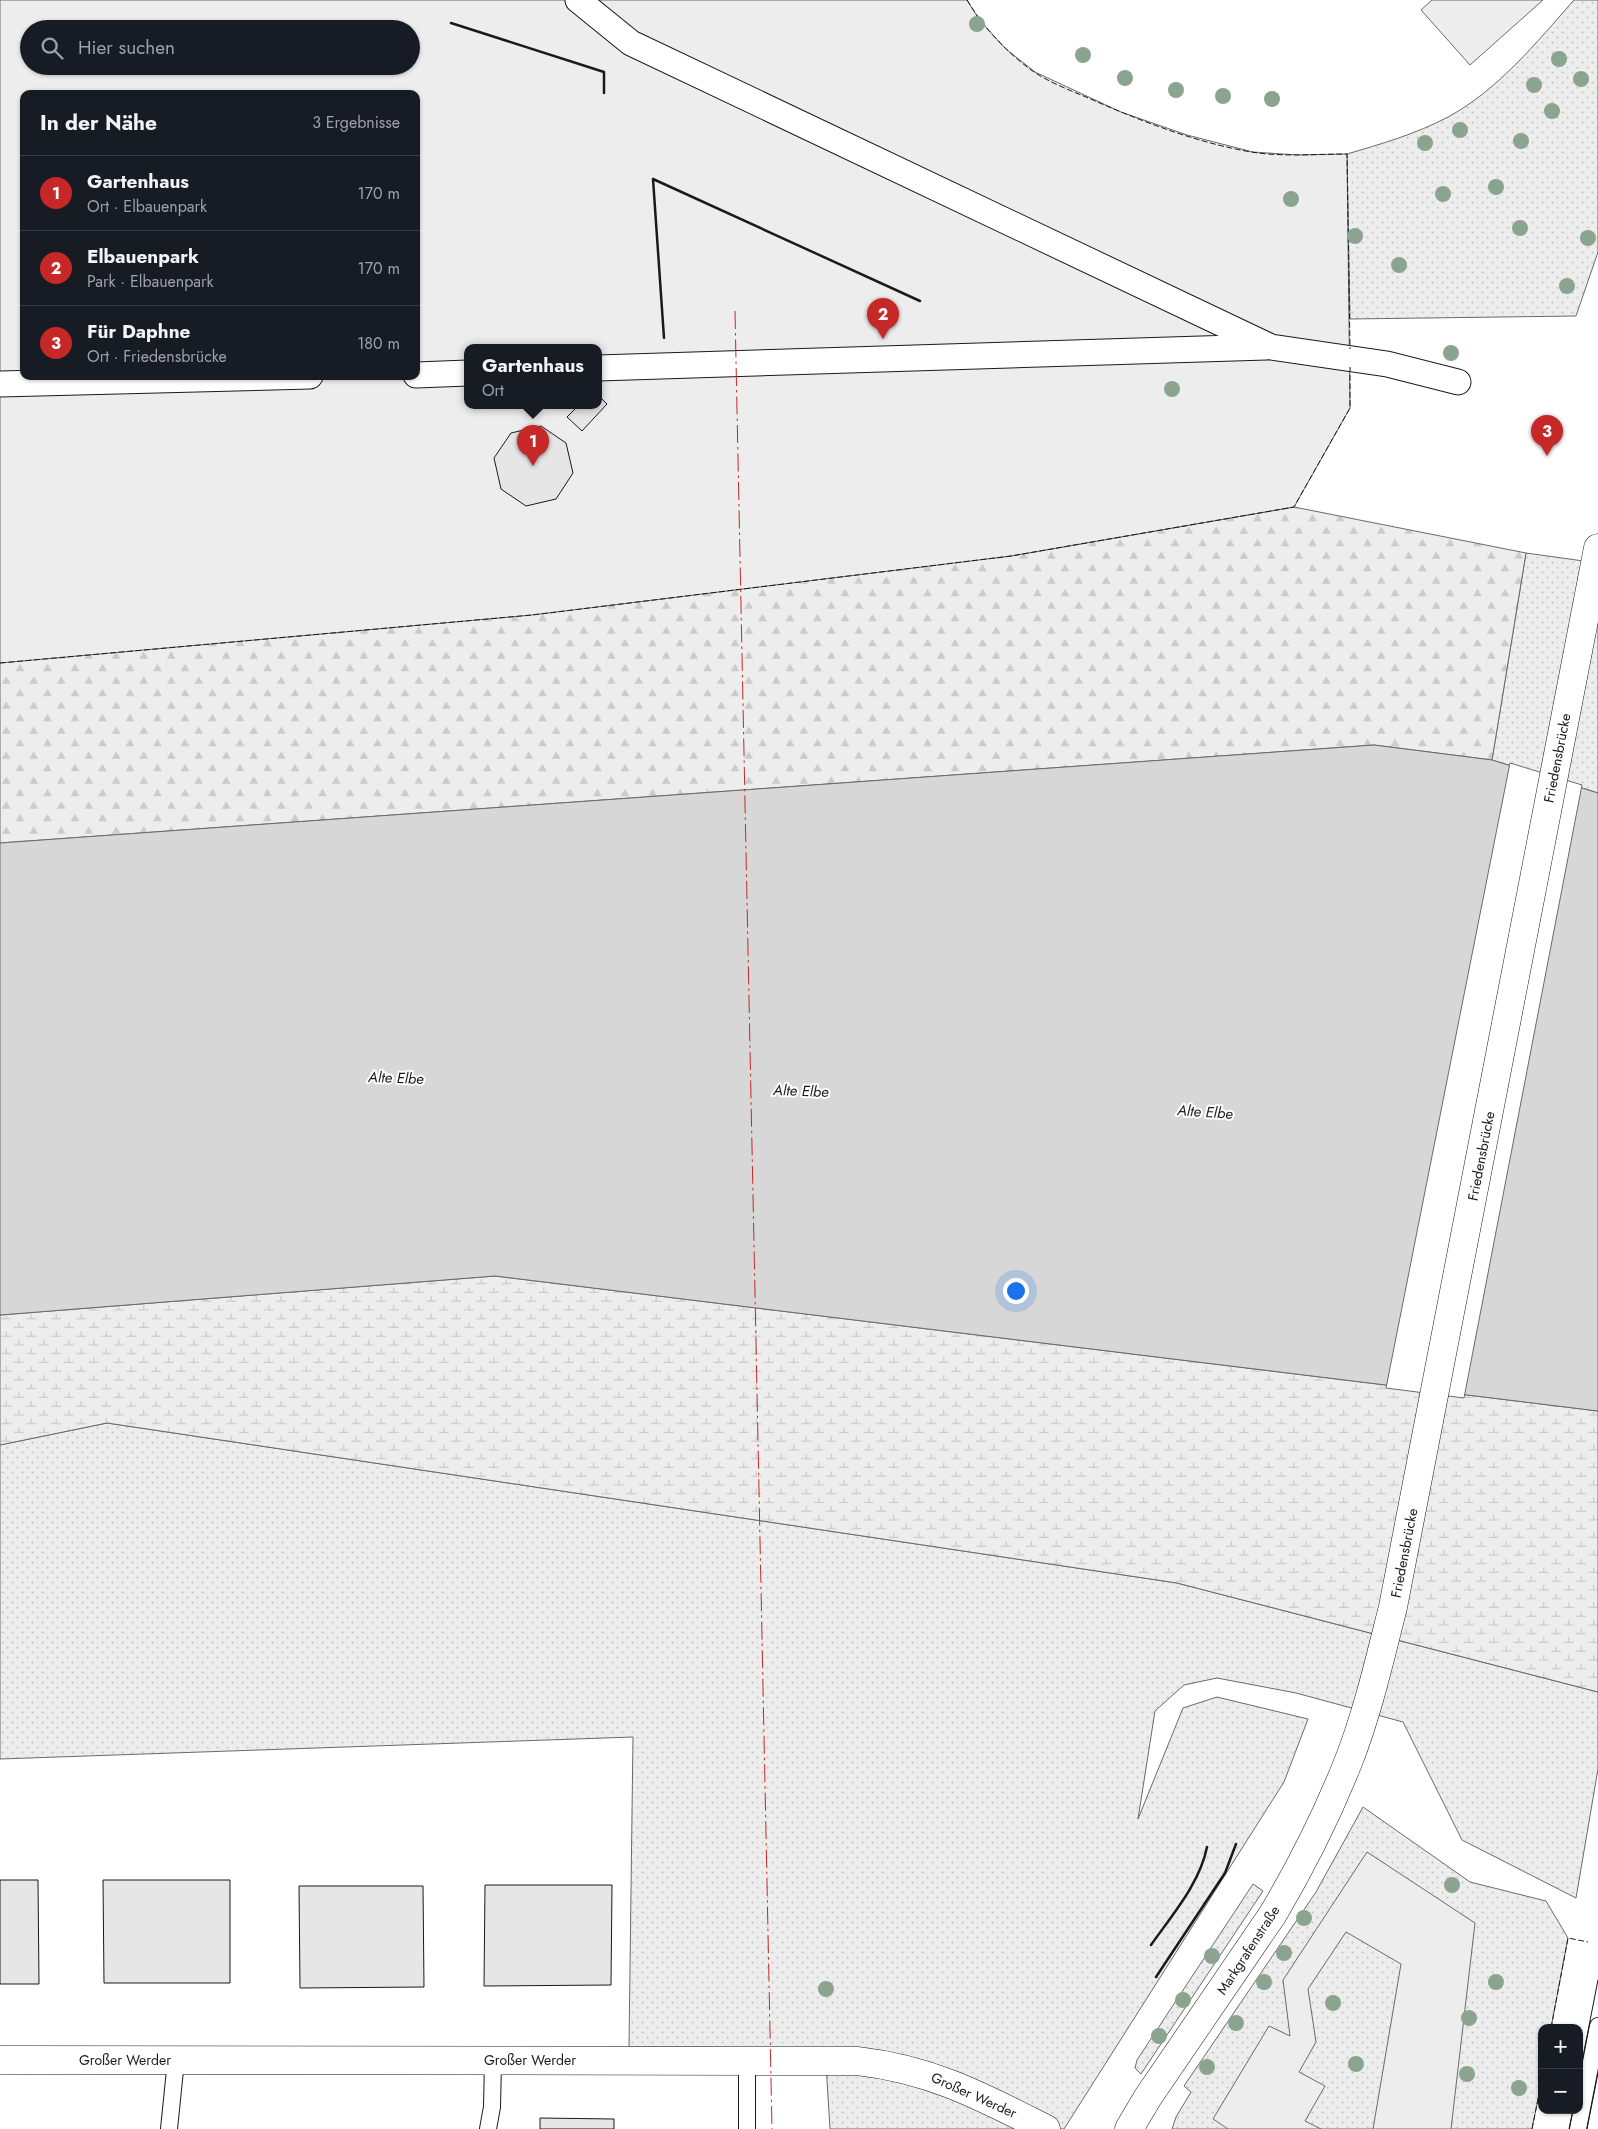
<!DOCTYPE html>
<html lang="de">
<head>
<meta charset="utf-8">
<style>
  body { margin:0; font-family:Jost,sans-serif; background:#20242c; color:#f1f3f6 }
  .controls { position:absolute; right:15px; bottom:15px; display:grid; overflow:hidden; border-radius:10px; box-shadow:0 1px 4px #0004 }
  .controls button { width:45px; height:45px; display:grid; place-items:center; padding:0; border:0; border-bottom:1px solid #363941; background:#171b24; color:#f1f3f6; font:25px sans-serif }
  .you { position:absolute; left:1015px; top:1290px; width:18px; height:18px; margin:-12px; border:4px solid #fff; border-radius:50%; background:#1a73e8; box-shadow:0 0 0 8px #1a73e833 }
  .badge { display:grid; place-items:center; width:32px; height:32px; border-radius:50%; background:#c62828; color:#fff; font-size:16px; font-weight:700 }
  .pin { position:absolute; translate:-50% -41px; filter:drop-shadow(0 1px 2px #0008) }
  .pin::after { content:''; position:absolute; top:26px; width:18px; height:15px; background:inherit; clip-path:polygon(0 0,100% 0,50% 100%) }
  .popup { position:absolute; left:464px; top:344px; width:138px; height:65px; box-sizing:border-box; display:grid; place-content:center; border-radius:10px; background:#171b24; filter:drop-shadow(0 1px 4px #0005); font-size:16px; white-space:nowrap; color:#9ea1a6 }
  .popup b { font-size:19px; color:#f1f3f6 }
  .popup::after { content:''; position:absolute; left:50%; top:100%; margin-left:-10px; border:10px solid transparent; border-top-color:#171b24 }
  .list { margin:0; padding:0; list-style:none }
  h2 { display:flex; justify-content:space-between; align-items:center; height:65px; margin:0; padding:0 20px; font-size:21px }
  h2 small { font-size:16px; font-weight:400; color:#9ea1a6 }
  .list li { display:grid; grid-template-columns:32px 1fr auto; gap:15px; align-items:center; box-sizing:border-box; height:75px; padding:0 20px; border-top:1px solid #363941 }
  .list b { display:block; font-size:19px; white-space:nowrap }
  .list p { margin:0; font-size:16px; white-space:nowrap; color:#9ea1a6 }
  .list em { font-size:16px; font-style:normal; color:#9ea1a6 }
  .icon { flex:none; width:28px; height:28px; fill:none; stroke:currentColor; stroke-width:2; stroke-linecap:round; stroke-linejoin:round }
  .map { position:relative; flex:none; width:1598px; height:2129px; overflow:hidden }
  .search { position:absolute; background:#171b24; box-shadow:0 1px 4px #0004; left:20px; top:20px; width:400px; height:55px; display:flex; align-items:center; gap:12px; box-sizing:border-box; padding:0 18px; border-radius:28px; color:#9ea1a6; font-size:19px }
  .panel { position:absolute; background:#171b24; box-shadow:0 1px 4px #0004; left:20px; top:90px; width:400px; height:290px; border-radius:10px }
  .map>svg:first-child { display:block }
</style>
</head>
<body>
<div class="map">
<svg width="1598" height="2129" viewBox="0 0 1598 2129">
  <defs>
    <pattern id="grass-dots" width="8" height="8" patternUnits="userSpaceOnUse" patternTransform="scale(1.25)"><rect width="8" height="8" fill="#ededed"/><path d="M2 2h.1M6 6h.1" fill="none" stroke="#cbcbcb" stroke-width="1.8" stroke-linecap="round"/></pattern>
    <pattern id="forest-firs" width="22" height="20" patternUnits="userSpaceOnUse" patternTransform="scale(1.25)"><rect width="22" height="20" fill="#ededed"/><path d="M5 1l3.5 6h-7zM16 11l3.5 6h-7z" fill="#cbcbcb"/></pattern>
    <pattern id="wetland-marsh" width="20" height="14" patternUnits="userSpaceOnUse" patternTransform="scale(1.25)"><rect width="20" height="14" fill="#ededed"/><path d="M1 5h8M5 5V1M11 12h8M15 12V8" fill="none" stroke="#cbcbcb"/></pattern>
  </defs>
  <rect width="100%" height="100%" fill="#fff"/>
  <!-- grass -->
  <path fill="url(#grass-dots)" stroke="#6a6a6a" d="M 1574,0 L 1598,0 L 1598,252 L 1576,316 L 1350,319 L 1347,154 C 1381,144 1416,134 1448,117 C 1498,90 1537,42 1574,0 Z
    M 1526,553 L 1598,563 L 1598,793 L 1492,760 Z
    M 107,1423 L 1177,1583 L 1598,1692 L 1598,1769 L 1576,1898 L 1462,1840 L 1403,1722 L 1296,1693 L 1217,1678 L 1184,1685 L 1155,1711 L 1138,1819 L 1183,1708 L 1217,1697 L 1308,1719 L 1284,1782 L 1064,2129 L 830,2129 L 825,2048 L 629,2047 L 633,1737 L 0,1759 L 0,1445 Z
    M 1363,1807 L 1470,1882 L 1546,1901 L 1568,1938 L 1551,2028 L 1542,2028 L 1542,2079 L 1532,2129 L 1172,2129 L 1176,2117 L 1191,2092 L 1184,2086 L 1316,1892 Z
    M 1253,1884 L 1263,1891 L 1141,2074 L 1135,2068 L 1137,2060 Z"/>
  <!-- forest -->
  <path fill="url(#forest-firs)" stroke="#6a6a6a" d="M 1294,507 L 1526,553 L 1492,760 L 1374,745 L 0,843 L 0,662 L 1011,556 Z"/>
  <!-- wetland -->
  <path fill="url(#wetland-marsh)" stroke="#6a6a6a" d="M 495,1276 L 1598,1411 L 1598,1692 L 1177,1583 L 107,1423 L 0,1445 L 0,1315 Z"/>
  <!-- built -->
  <path fill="#ededed" stroke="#6a6a6a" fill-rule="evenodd" d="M 0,0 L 967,0 L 980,21 L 1006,49 L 1035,72 L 1121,112 L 1187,135 L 1253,152 L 1298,155 L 1347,154 L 1350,408 L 1294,507 L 1011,556 L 532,615 L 0,663 ZM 29,29 L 411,29 L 411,66 L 29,66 ZM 24,94 L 416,94 L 416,376 L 24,376 ZM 468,347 L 598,347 L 598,405 L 468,405 Z
    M 1432,0 L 1543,0 L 1470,65 L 1421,10 Z
    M 1367,1852 L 1475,1923 L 1451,2129 L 1373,2129 L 1401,1964 L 1346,1932 L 1308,1989 L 1316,2042 L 1299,2072 L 1325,2086 L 1305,2121 L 1321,2129 L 1228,2129 L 1213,2119 L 1269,2026 L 1290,2036 L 1283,1980 Z"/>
  <!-- water -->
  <path fill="#d7d7d7" stroke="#6a6a6a" d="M 1374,745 L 1492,760 L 1598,793 L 1598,1411 L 495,1276 L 0,1315 L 0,843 Z"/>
  <!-- pier -->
  <path fill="#fff" stroke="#6a6a6a" d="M 1510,763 L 1582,785 L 1464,1398 L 1386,1388 Z"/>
  <!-- building -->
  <path fill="#e6e6e6" stroke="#1a1a1a" d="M 598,395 L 607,404 L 582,431 L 567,417 L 579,405 L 598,405 Z
    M 541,426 L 566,443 L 573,473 L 556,499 L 526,506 L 501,489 L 494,458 L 511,433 Z
    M 0,1880 L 38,1880 L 39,1984 L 0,1984 Z
    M 103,1880 L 230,1880 L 230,1983 L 104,1983 Z
    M 485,1885 L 612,1885 L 611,1985 L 484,1986 Z
    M 299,1886 L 423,1886 L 424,1987 L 300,1988 Z
    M 540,2118 L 614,2119 L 614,2129 L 540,2129 Z"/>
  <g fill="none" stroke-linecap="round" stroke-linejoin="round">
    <defs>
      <path id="service" d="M 747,2060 L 747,2129
        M 169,2129 L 176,2060
        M 488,2129 L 492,2107 L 493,2061
        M 1578,2129 L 1598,2026"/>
      <path id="pedestrian" d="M 578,0 L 631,43 L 1271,347 L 1387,364 L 1458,382
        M 598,368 L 1266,347
        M 416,375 L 468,373
        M 0,384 L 310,376"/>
      <path id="minor" d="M 0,2060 L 857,2061 C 930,2069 981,2096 1046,2129"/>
      <path id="primary" d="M 1129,2129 L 1148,2097 L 1273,1914 C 1302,1865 1328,1813 1349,1760 C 1368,1711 1380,1658 1393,1607 L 1598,548"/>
    </defs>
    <!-- service casing -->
    <use href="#service" stroke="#1a1a1a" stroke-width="18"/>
    <!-- pedestrian casing -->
    <use href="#pedestrian" stroke="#1a1a1a" stroke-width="27"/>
    <!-- minor casing -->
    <use href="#minor" stroke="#1a1a1a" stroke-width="29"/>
    <!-- primary casing -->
    <use href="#primary" stroke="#1a1a1a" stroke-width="29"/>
    <!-- service -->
    <use href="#service" stroke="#fff" stroke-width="16"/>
    <!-- pedestrian -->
    <use href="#pedestrian" stroke="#fff" stroke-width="25"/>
    <!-- minor -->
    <use href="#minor" stroke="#fff" stroke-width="28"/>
    <!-- primary -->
    <use href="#primary" stroke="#fff" stroke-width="28"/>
    <!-- tram -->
    <path stroke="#1a1a1a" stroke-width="1" d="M 1579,2077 L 1598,1980
      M 1569,2129 L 1573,2110
      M 1587,2129 L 1598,2073"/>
    <!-- fence -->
    <path stroke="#1a1a1a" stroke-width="1" stroke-dasharray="6 2.5" stroke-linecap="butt" d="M 967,0 C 984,28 1007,53 1034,72 C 1049,82 1069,90 1086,97 C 1138,120 1194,142 1251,152 C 1282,157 1315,154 1347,154 L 1350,349
      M 0,663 L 532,615 L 1011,556 L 1294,507 L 1350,408 L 1350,367
      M 1551,2028 L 1568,1938 L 1588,1942
      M 1532,2129 L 1542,2079"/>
    <!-- wall -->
    <path stroke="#1a1a1a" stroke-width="2.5" d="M 451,23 L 604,72 L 604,93
      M 664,338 L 653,179 L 920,301
      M 1151,1945 C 1172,1915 1200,1883 1207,1847
      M 1156,1977 L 1225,1873 L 1236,1844"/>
    <!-- power -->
    <path stroke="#c62828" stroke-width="1" stroke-dasharray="18 4 2.5 4" stroke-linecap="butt" d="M 735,311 L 772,2129"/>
  </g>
  <!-- trees -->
  <g fill="#8aa48f">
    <circle cx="977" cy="24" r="8"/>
    <circle cx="1083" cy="55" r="8"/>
    <circle cx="1559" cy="59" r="8"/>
    <circle cx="1125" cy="78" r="8"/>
    <circle cx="1581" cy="79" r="8"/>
    <circle cx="1534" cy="85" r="8"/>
    <circle cx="1176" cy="90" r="8"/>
    <circle cx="1223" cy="96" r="8"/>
    <circle cx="1272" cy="99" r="8"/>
    <circle cx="1552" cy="111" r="8"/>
    <circle cx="1460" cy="130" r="8"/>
    <circle cx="1521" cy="141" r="8"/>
    <circle cx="1425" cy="143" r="8"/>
    <circle cx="1496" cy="187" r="8"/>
    <circle cx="1443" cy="194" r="8"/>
    <circle cx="1291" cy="199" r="8"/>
    <circle cx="1520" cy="228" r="8"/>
    <circle cx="1355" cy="236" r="8"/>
    <circle cx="1588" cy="238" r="8"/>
    <circle cx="1399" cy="265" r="8"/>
    <circle cx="1567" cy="286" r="8"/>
    <circle cx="1451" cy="353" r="8"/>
    <circle cx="1172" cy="389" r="8"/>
    <circle cx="1452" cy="1885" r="8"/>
    <circle cx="1304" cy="1918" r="8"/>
    <circle cx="1284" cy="1953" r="8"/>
    <circle cx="1212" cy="1956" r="8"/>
    <circle cx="1264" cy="1982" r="8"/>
    <circle cx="1496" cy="1982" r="8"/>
    <circle cx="826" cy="1989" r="8"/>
    <circle cx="1183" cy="2000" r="8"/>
    <circle cx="1333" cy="2003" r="8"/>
    <circle cx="1469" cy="2018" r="8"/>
    <circle cx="1236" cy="2023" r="8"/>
    <circle cx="1159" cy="2036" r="8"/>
    <circle cx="1356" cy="2064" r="8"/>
    <circle cx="1207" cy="2067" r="8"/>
    <circle cx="1467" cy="2074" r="8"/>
    <circle cx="1519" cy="2088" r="8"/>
  </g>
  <g text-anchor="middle" stroke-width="4" stroke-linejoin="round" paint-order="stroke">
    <!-- street labels -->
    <g font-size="14" fill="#1a1a1a" stroke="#fff">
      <text transform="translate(1557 758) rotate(-79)" y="5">Friedensbrücke</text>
      <text transform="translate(1481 1156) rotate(-79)" y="5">Friedensbrücke</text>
      <text transform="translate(1404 1553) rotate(-79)" y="5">Friedensbrücke</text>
      <text transform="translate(1248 1950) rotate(-57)" y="5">Markgrafenstraße</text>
      <text x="125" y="2065">Großer Werder</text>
      <text x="530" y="2065">Großer Werder</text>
      <text transform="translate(974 2095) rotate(24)" y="5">Großer Werder</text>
    </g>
    <!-- water labels -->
    <g font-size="15" font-style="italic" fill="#1a1a1a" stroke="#fff">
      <text transform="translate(396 1078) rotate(2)" y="5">Alte Elbe</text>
      <text transform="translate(801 1091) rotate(2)" y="5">Alte Elbe</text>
      <text transform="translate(1205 1112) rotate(4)" y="5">Alte Elbe</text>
    </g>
  </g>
</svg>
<div class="controls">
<button>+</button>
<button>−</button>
</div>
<div class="you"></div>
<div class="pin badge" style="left:533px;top:466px">1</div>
<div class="popup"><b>Gartenhaus</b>Ort</div>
<div class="pin badge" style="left:883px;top:339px">2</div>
<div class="pin badge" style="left:1547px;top:456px">3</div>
<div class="search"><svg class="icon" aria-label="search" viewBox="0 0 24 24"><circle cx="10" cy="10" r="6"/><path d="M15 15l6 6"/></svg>Hier suchen</div>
<section class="panel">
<h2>In der Nähe<small>3 Ergebnisse</small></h2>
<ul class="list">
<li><span class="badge">1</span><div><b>Gartenhaus</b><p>Ort · Elbauenpark</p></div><em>170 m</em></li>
<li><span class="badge">2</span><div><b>Elbauenpark</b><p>Park · Elbauenpark</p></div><em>170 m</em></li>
<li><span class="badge">3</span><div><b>Für Daphne</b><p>Ort · Friedensbrücke</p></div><em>180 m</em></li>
</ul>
</section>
</div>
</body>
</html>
